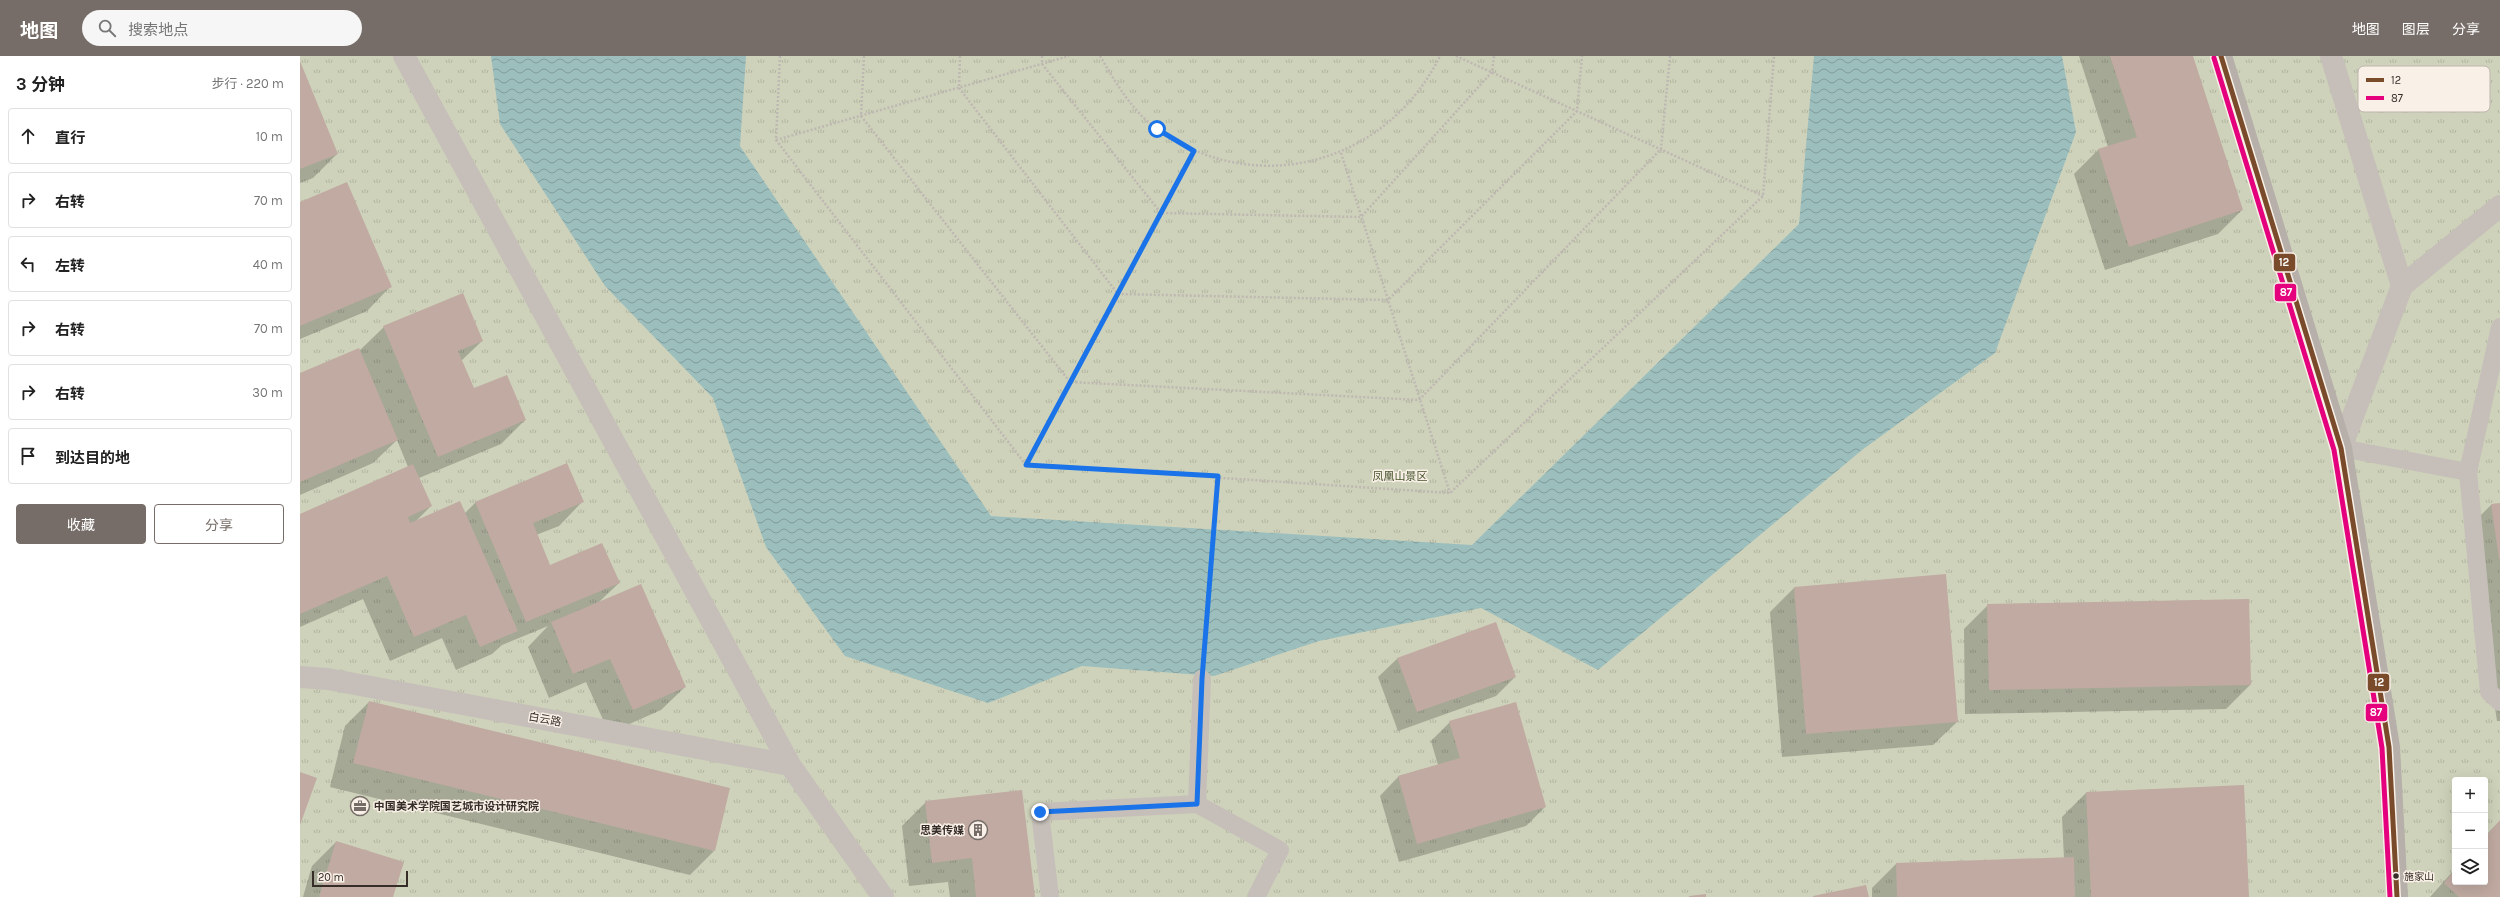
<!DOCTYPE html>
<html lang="zh">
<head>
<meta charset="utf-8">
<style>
  body { margin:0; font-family:Karla,"Noto Sans SC",sans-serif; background:#f6f6f6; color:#222 }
  .controls { position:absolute; right:12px; bottom:12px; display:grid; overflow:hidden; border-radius:4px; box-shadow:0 4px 16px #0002 }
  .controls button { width:36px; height:36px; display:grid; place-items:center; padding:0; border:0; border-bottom:1px solid #e0e0e0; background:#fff; color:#222; font:20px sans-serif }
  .scale { position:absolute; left:12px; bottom:10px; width:96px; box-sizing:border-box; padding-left:4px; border:2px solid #362c28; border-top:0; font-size:11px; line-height:14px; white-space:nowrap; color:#362c28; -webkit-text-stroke:3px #f9f0e7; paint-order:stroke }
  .stop { position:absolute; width:12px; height:12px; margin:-9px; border:3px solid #1a73e8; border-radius:50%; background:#fff }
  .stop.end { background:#1a73e8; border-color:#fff; box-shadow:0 1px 4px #0008 }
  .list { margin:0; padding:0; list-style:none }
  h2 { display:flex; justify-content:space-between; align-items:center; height:52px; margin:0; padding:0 16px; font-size:17px }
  h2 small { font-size:13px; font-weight:400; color:#767676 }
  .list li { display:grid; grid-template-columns:26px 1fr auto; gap:12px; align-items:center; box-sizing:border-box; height:56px; margin:0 8px 8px; padding:0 8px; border:1px solid #e0e0e0; border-radius:4px }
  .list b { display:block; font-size:15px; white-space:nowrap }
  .list em { font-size:13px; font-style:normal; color:#767676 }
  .actions { display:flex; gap:8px; padding:12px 16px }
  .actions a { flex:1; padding:9px 0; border:1px solid #766d68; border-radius:4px; text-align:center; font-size:14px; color:#766d68 }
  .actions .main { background:#766d68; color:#fff }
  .icon { flex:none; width:22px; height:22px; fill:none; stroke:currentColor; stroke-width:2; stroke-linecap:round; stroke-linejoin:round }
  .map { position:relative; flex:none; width:2200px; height:841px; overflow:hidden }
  header { display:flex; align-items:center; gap:24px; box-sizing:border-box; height:56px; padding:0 20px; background:#766d68; color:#fff }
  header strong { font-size:19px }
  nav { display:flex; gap:22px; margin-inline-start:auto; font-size:14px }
  .search { width:280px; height:36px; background:#f6f6f6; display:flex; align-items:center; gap:10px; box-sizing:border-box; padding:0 14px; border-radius:22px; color:#767676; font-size:15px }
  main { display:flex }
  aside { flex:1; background:#fff }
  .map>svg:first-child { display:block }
</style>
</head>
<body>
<header>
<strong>地图</strong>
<div class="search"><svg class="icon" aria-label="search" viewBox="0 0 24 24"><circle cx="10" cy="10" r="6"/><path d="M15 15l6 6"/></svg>搜索地点</div>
<nav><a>地图</a><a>图层</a><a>分享</a></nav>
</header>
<main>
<aside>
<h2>3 分钟<small>步行 · 220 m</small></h2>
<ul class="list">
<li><svg class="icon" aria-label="ahead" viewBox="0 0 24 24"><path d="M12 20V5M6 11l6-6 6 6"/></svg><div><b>直行</b></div><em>10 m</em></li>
<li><svg class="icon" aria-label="right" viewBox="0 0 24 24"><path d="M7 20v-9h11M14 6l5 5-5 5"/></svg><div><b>右转</b></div><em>70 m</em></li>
<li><svg class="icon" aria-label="left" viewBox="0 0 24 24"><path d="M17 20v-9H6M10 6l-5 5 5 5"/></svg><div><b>左转</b></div><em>40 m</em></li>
<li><svg class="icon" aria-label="right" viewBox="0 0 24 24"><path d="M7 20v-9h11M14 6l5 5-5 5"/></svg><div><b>右转</b></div><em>70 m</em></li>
<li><svg class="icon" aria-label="right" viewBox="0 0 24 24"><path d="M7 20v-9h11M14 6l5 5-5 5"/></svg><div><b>右转</b></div><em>30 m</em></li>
<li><svg class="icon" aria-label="arrive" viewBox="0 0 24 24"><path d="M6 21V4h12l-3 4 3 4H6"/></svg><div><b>到达目的地</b></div></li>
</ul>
<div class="actions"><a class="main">收藏</a><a>分享</a></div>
</aside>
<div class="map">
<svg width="2200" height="841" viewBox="0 0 2200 841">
  <defs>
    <pattern id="park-tufts" width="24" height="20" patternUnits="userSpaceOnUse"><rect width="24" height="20" fill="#ced2ba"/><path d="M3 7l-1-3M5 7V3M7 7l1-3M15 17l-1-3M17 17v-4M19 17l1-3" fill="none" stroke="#b2b4a0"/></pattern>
    <pattern id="water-waves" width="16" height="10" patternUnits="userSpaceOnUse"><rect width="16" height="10" fill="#9cbfbe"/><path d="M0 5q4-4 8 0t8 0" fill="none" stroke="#809b9a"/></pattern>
  </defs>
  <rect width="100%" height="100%" fill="#ede6e0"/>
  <!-- park -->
  <path fill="url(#park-tufts)" fill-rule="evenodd" d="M 0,0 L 2200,0 L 2200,841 L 0,841 ZM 2155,724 L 2185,724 L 2185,826 L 2155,826 Z"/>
  <!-- water -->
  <path fill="url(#water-waves)" d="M 191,0 L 446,0 L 440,90 L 691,460 L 1172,489 L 1499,168 L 1514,0 L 1762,0 L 1776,76 L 1695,297 L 1562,394 L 1298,614 L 1181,552 L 1019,585 L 914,620 L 782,610 L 688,647 L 545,600 L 466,491 L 413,342 L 305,230 L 200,68 Z"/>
  <!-- shadow -->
  <path fill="#0003" d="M 1779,0 L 1892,0 L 1942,154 L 1918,178 L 1805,214 L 1774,118 L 1798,94 L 1808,91 Z
    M 0,7 L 37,98 L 13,122 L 0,127 Z
    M 0,147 L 90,231 L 67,255 L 0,283 Z
    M 84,271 L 182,285 L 161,305 L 173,333 L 225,364 L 201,388 L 119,422 L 131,450 L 116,465 L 165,457 L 175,447 L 282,446 L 259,470 L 236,479 L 250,510 L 319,527 L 299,546 L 385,631 L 361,654 L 309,677 L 286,626 L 249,642 L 228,591 L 248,570 L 202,589 L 192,598 L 156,614 L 142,582 L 90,605 L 63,543 L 0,571 L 0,459 L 108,411 L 97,384 L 73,407 L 0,439 L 0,318 L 59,295 Z
    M 2200,448 L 2200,665 L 2197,665 L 2167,473 L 2191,449 Z
    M 1494,532 L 1657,666 L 1633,689 L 1482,701 L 1470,556 Z
    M 1688,549 L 1950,629 L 1926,653 L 1665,658 L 1664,573 Z
    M 1098,602 L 1215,621 L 1196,640 L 1098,675 L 1078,621 Z
    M 69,646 L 414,795 L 390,819 L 30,731 L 45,670 Z
    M 1150,666 L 1245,751 L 1226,770 L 1099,806 L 1080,740 L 1099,720 L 1138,709 L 1131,685 Z
    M 1786,737 L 1948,841 L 1572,841 L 1572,832 L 1596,808 L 1764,803 L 1762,761 Z
    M 626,746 L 734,841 L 650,841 L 648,826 L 609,830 L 602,770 Z
    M 2200,765 L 2200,841 L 2130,841 L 2155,813 L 2155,826 L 2185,826 L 2185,780 Z
    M 36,786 L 92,841 L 3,841 L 12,810 Z"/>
  <!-- building -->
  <path fill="#c0aaa2" d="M 1810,0 L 1893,0 L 1943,154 L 1829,191 L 1798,93 L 1837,81 Z
    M 0,5 L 38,98 L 0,113 Z
    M 47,126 L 92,231 L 0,270 L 0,146 Z
    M 163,237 L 183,285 L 158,295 L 174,332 L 207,319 L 226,364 L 138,401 L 83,270 Z
    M 59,292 L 98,384 L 0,426 L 0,317 Z
    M 267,407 L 284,446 L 233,467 L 250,509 L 302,487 L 320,527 L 226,566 L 175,446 Z
    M 113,408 L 132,450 L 108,461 L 110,467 L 160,445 L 218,575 L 180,591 L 166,559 L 114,581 L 87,520 L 0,558 L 0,458 Z
    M 2200,447 L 2200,503 L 2199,503 L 2191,448 Z
    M 1646,518 L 1658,666 L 1506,678 L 1494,531 Z
    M 341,528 L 386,631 L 333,654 L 310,603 L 273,618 L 251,566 Z
    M 1949,543 L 1951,629 L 1689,634 L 1687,548 Z
    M 1196,566 L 1216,621 L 1117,656 L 1097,602 Z
    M 69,645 L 430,732 L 415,795 L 53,707 Z
    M 1216,646 L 1246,751 L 1117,788 L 1098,720 L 1160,702 L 1149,665 Z
    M 0,716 L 17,722 L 0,769 Z
    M 1944,729 L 1949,841 L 1791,841 L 1786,736 Z
    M 722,734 L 735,841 L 676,841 L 672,802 L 632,807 L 625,745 Z
    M 2200,764 L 2200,841 L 2159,841 L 2144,827 L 2155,814 L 2155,826 L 2185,826 L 2185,781 Z
    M 36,785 L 104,806 L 93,841 L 19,841 Z
    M 1774,801 L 1775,841 L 1597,841 L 1596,807 Z
    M 1566,829 L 1569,841 L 1513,841 L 1513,840 Z
    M 1406,838 L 1406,841 L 1389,841 L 1389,840 Z"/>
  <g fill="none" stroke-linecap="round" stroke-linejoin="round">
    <!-- path -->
    <path stroke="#beb7b2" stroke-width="2.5" stroke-dasharray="2 2" stroke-linecap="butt" d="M 480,0 L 476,84 L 726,409 L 1150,437 L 1463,140 L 1474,0
      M 564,0 L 561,60 L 770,326 L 1119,344 L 1361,93 L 1370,0
      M 660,0 L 659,32 L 818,238 L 1088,244 L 1277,55 L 1282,0
      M 742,0 L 742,8 L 861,157 L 1061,161 L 1192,16 L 1194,0
      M 800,0 C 816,27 831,54 857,73 C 956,144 1087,108 1140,0
      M 1156,0 L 1463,140
      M 476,84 L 769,0
      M 1041,97 L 1150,437
      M 726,409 L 894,95
      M 904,597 L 918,420"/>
    <!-- lane -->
    <path stroke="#c6bfb9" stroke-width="18" d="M 2200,271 L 2168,416 L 2189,636 L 2200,646
      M 2041,392 L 2168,416
      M 897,748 L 980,794 L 956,841
      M 750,841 L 740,756 L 897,748 L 902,623"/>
    <!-- street -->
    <path stroke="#c6bfb9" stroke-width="22" d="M 104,0 L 490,709 L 583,841
      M 2031,0 L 2102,230
      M 2041,392 L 2102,230 L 2200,150
      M 0,621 L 28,623 L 490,709"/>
    <!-- secondary -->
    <path stroke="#b6afaa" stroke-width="22" d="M 1921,0 L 2041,392 L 2089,691 L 2097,841"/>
    <defs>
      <path id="bus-1" d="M 1921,0 L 2041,392 L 2089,691 L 2097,841"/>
      <path id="bus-2" d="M 1914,2 L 2034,394 L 2082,692 L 2090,841"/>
    </defs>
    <!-- bus-1 casing -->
    <use href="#bus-1" stroke="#f9f0e7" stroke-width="8"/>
    <!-- bus-2 casing -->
    <use href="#bus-2" stroke="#f9f0e7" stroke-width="8"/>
    <!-- bus-1 -->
    <use href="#bus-1" stroke="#7a4b2a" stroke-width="5"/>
    <!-- bus-2 -->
    <use href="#bus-2" stroke="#e5007d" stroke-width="5"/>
  </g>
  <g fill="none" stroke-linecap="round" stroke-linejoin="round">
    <!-- route -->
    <path stroke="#1a73e8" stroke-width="5" d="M 740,756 L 897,748 L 902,623 L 918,420 L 726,409 L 894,95 L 857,73"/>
  </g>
  <!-- icons -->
  <defs>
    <symbol id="office-ring" viewBox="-11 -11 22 22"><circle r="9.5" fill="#f9f0e7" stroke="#766d68" stroke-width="1.5"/><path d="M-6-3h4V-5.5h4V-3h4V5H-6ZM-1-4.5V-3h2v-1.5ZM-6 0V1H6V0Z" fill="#766d68"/></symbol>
    <symbol id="building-ring" viewBox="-11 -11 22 22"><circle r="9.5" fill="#f9f0e7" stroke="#766d68" stroke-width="1.5"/><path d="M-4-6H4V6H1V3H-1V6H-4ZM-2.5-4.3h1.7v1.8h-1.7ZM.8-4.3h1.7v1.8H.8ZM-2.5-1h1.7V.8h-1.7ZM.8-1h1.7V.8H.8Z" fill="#766d68"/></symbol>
  </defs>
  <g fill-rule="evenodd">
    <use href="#office-ring" x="49" y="739" width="22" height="22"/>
    <use href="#building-ring" x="667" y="763" width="22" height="22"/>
  </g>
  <!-- markers -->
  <circle fill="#362c28" stroke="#f9f0e7" stroke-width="1.5" cx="2096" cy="820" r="3.5"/>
  <g text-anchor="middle" stroke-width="3" stroke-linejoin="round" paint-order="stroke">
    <!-- bus labels -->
    <g font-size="10" fill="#362c28" stroke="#f9f0e7" text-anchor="start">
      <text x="2104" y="824">施家山</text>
    </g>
    <!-- park labels -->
    <g font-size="11" fill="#47542b" stroke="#f9f0e7">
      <text x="1100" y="424">凤凰山景区</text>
    </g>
    <!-- street labels -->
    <g font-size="11" fill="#362c28" stroke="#f9f0e7">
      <text transform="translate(245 663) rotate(10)" y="4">白云路</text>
    </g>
    <!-- poi labels -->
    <g font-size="11" font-weight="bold" fill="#362c28" stroke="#f9f0e7" text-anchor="start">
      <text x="74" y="754">中国美术学院国艺城市设计研究院</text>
      <text x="664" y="778" text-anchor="end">思美传媒</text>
    </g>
  </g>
  <!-- legend -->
  <rect x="2058" y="10" width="132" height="46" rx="6" fill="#f9f0e7" stroke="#beb5ae" stroke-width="1"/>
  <rect x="2066" y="22" width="18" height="4" fill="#7a4b2a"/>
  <rect x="2066" y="40" width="18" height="4" fill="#e5007d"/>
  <g font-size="11" fill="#362c28">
    <text x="2091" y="28">12</text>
    <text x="2091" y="46">87</text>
  </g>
  <g stroke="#f9f0e7" stroke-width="1.5">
    <rect x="1973" y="197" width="23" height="19" rx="4" fill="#7a4b2a"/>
    <rect x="1974" y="227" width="23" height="19" rx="4" fill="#e5007d"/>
    <rect x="2067" y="617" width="23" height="19" rx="4" fill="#7a4b2a"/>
    <rect x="2065" y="647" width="23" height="19" rx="4" fill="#e5007d"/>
  </g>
  <g font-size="11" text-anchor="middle" font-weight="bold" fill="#fff">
    <text x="1984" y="210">12</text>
    <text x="1986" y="240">87</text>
    <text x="2079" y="630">12</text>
    <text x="2076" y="660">87</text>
  </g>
</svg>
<div class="controls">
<button>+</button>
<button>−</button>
<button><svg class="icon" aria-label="layers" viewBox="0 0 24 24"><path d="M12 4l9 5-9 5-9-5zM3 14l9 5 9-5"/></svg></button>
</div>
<div class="scale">20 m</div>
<div class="stop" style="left:857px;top:73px"></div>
<div class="stop end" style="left:740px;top:756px"></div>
</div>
</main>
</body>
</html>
